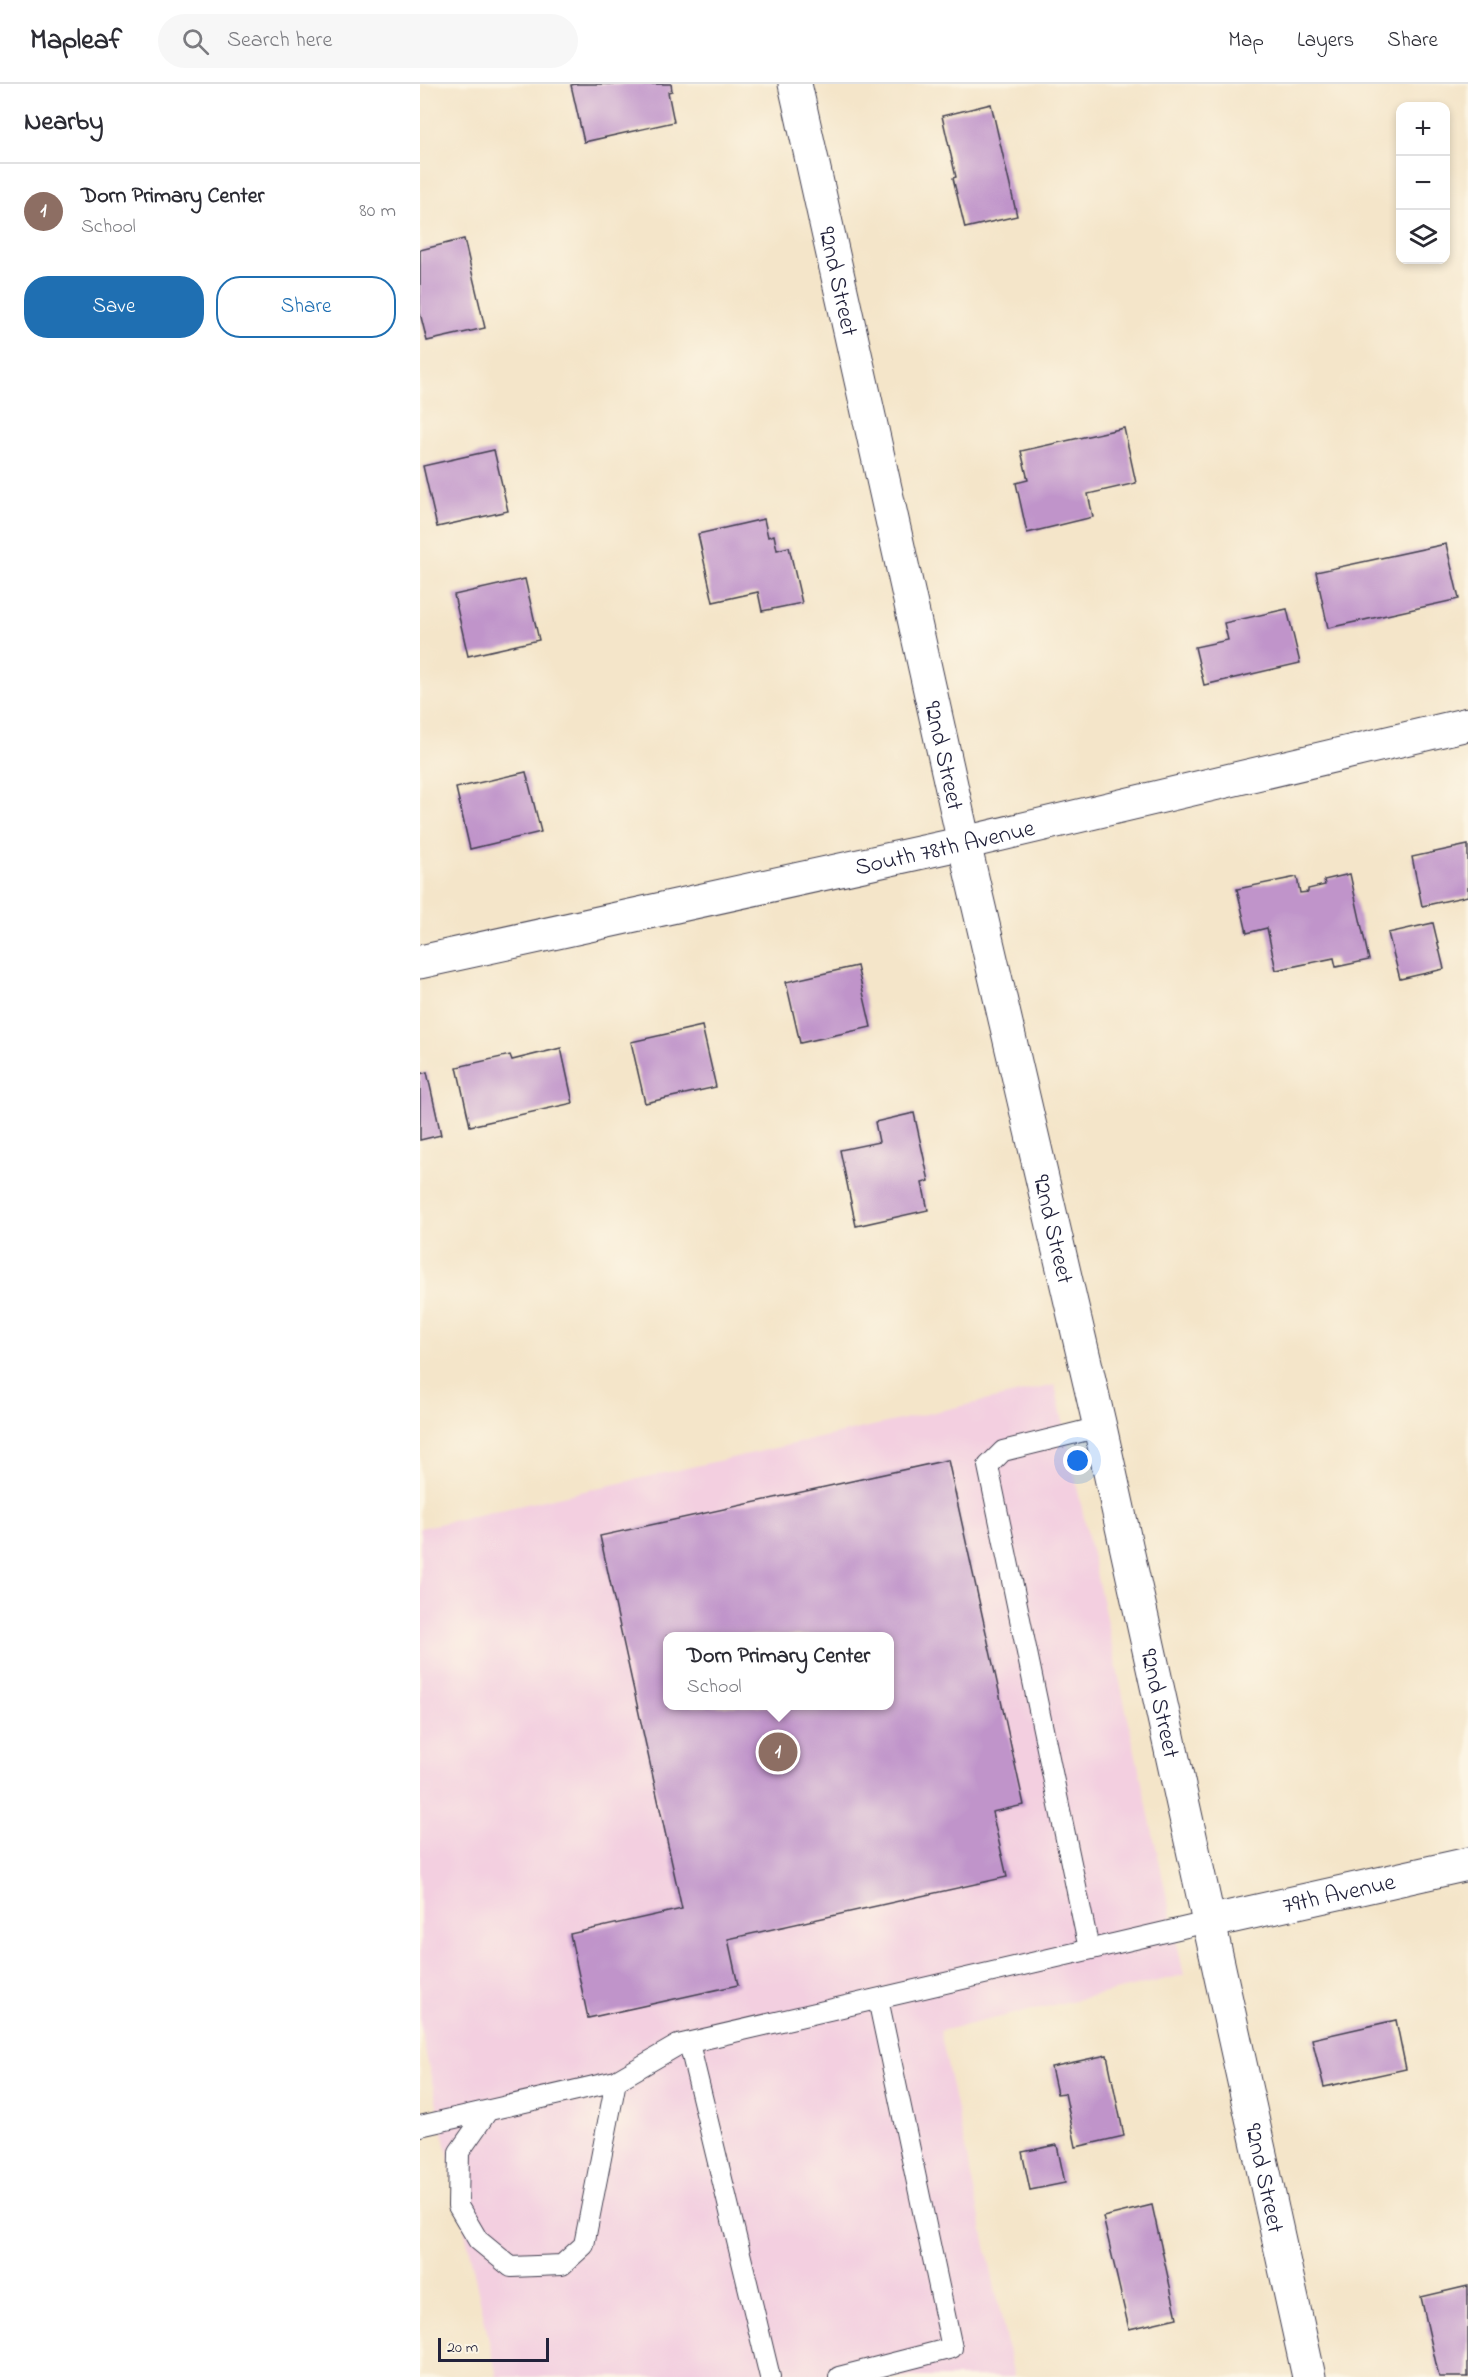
<!DOCTYPE html>
<html lang="en">
<head>
<meta charset="utf-8">
<style>
  body { margin:0; font-family:"Indie Flower",sans-serif; background:#f7f7f7; color:#2b2b33 }
  .controls { position:absolute; right:18px; top:18px; display:grid; overflow:hidden; border-radius:12px; box-shadow:0 3px 9px #0003 }
  .controls button { width:54px; height:54px; display:grid; place-items:center; padding:0; border:0; border-bottom:2px solid #e1e1e2; background:#fff; color:#2b2b33; font:30px sans-serif }
  .scale { position:absolute; left:18px; bottom:15px; width:111px; box-sizing:border-box; padding-left:6px; border:3px solid #22223b; border-top:0; font-size:16px; line-height:21px; white-space:nowrap; color:#22223b; -webkit-text-stroke:4px #fcf5e5; paint-order:stroke }
  .you { position:absolute; left:658px; top:1377px; width:21px; height:21px; margin:-15px; border:4px solid #fff; border-radius:50%; background:#1a73e8; box-shadow:0 0 0 9px #1a73e833 }
  .badge { display:grid; place-items:center; width:39px; height:39px; border-radius:50%; background:#1f6fb2; color:#fff; font-size:20px; font-weight:700 }
  .pin { position:absolute; translate:-50% -50%; border:3px solid #fff; box-shadow:0 2px 6px #0006 }
  .popup { position:absolute; left:243px; top:1548px; width:231px; height:78px; box-sizing:border-box; display:grid; place-content:center; border-radius:12px; background:#fff; filter:drop-shadow(0 2px 4px #0005); font-size:20px; white-space:nowrap; color:#7c7c81 }
  .popup b { font-size:22px; color:#2b2b33 }
  .popup::after { content:''; position:absolute; left:50%; top:100%; margin-left:-12px; border:12px solid transparent; border-top-color:#fff }
  .list { margin:0; padding:0; list-style:none }
  h2 { display:flex; justify-content:space-between; align-items:center; height:78px; margin:0; padding:0 24px; font-size:26px }
  h2 small { font-size:20px; font-weight:400; color:#7c7c81 }
  .list li { display:grid; grid-template-columns:39px 1fr auto; gap:18px; align-items:center; box-sizing:border-box; height:96px; padding:0 24px; border-top:2px solid #e1e1e2 }
  .list b { display:block; font-size:22px; white-space:nowrap }
  .list p { margin:0; font-size:20px; white-space:nowrap; color:#7c7c81 }
  .list em { font-size:20px; font-style:normal; color:#7c7c81 }
  .actions { display:flex; gap:12px; padding:18px 24px }
  .actions a { flex:1; padding:14px 0; border:2px solid #1f6fb2; border-radius:24px; text-align:center; font-size:21px; color:#1f6fb2 }
  .actions .main { background:#1f6fb2; color:#fff }
  .icon { flex:none; width:33px; height:33px; fill:none; stroke:currentColor; stroke-width:2; stroke-linecap:round; stroke-linejoin:round }
  .map { position:relative; flex:none; width:1048px; height:2293px; overflow:hidden }
  header { display:flex; align-items:center; gap:36px; box-sizing:border-box; height:84px; padding:0 30px; background:#fff; border-bottom:2px solid #e1e1e2 }
  header strong { font-size:28px }
  nav { display:flex; gap:33px; margin-inline-start:auto; font-size:21px }
  .search { width:420px; height:54px; background:#f7f7f7; display:flex; align-items:center; gap:15px; box-sizing:border-box; padding:0 21px; border-radius:33px; color:#7c7c81; font-size:22px }
  main { display:flex }
  aside { flex:1; background:#fff }
  .map>svg:first-child { display:block }
</style>
</head>
<body>
<header>
<strong>Mapleaf</strong>
<div class="search"><svg class="icon" aria-label="search" viewBox="0 0 24 24"><circle cx="10" cy="10" r="6"/><path d="M15 15l6 6"/></svg>Search here</div>
<nav><a>Map</a><a>Layers</a><a>Share</a></nav>
</header>
<main>
<aside>
<h2>Nearby<small></small></h2>
<ul class="list">
<li><span class="badge" style="background:#8d6e63">1</span><div><b>Dorn Primary Center</b><p>School</p></div><em>80 m</em></li>
</ul>
<div class="actions"><a class="main">Save</a><a>Share</a></div>
</aside>
<div class="map">
<svg width="1048" height="2293" viewBox="0 0 1048 2293">
  <rect width="100%" height="100%" fill="#fcf5e5"/>
  <filter id="ink" filterUnits="userSpaceOnUse"><feTurbulence type="fractalNoise" baseFrequency=".0167" numOctaves="2"/><feDisplacementMap in="SourceGraphic" scale="12" xChannelSelector="R" yChannelSelector="G"/><feConvolveMatrix kernelMatrix="1 2 1 2 8 2 1 2 1" color-interpolation-filters="sRGB"/></filter>
  <filter id="wash" filterUnits="userSpaceOnUse"><feTurbulence type="fractalNoise" baseFrequency=".008" numOctaves="4" result="noise"/><feDisplacementMap in="SourceGraphic" scale="24" xChannelSelector="R" yChannelSelector="G"/><feGaussianBlur stdDeviation="1.35" result="paint"/><feColorMatrix in="noise" values="0 0 0 0 0 0 0 0 0 0 0 0 0 0 0 0 0 1.4 0 .05"/><feComposite in="paint" operator="in"/></filter>
  <g filter="url(#wash)">
    <rect width="100%" height="100%" fill="#f4e5c9"/>
    <!-- built -->
    <path fill="#f3cfe0" fill-rule="evenodd" d="M 635,1301 L 764,1891 L 520,1947 L 594,2293 L 77,2293 L 0,1943 L 0,1444 ZM 247,1552 L 469,1552 L 469,1622 L 247,1622 Z"/>
    <g id="blocks">
      <!-- building -->
      <path fill="#c094ca" fill-rule="evenodd" d="M 156,0 L 251,0 L 252,7 L 248,8 L 254,38 L 164,58 L 151,1 Z
        M 571,20 L 597,132 L 545,144 L 533,94 L 536,93 L 522,32 Z
        M 44,155 L 65,244 L 7,257 L 0,229 L 0,166 Z
        M 704,344 L 716,399 L 668,410 L 673,433 L 607,449 L 596,399 L 608,396 L 601,367 Z
        M 74,366 L 88,427 L 17,443 L 3,382 Z
        M 344,435 L 348,453 L 354,451 L 357,466 L 369,463 L 382,519 L 342,527 L 338,508 L 293,518 L 278,450 Z
        M 1026,460 L 1039,515 L 908,544 L 896,488 Z
        M 105,495 L 119,556 L 48,572 L 34,511 Z
        M 867,525 L 880,579 L 784,601 L 775,563 L 808,556 L 804,539 Z
        M 106,688 L 121,748 L 50,765 L 36,704 Z
        M 1048,761 L 1048,812 L 1002,822 L 992,773 Z
        M 930,790 L 949,876 L 916,883 L 914,874 L 856,886 L 847,844 L 827,849 L 817,805 L 877,793 L 880,809 L 888,808 L 888,805 L 905,801 L 904,796 Z
        M 1013,839 L 1024,885 L 980,895 L 968,849 Z
        M 437,882 L 451,943 L 380,959 L 366,898 Z
        M 282,942 L 296,1003 L 225,1019 L 211,958 Z
        M 141,964 L 153,1019 L 50,1042 L 37,983 L 90,971 L 92,976 Z
        M 7,988 L 21,1051 L 0,1056 L 0,990 Z
        M 494,1029 L 509,1097 L 502,1099 L 508,1126 L 436,1142 L 420,1066 L 459,1058 L 455,1038 Z
        M 528,1376 L 604,1721 L 572,1728 L 587,1793 L 308,1855 L 318,1901 L 168,1934 L 150,1850 L 262,1825 L 180,1452 ZM 247,1552 L 469,1552 L 469,1622 L 247,1622 Z
        M 976,1936 L 986,1985 L 904,2003 L 892,1955 Z
        M 687,1971 L 704,2052 L 656,2063 L 645,2009 L 637,2010 L 631,1983 Z
        M 637,2061 L 645,2099 L 610,2106 L 602,2068 Z
        M 732,2121 L 757,2234 L 709,2245 L 683,2133 Z
        M 1048,2202 L 1048,2293 L 1019,2293 L 1001,2213 Z"/>
    </g>
  </g>
  <g filter="url(#ink)">
    <use href="#blocks" fill-opacity="0" stroke="#423f50" stroke-width="1.5"/>
    <g fill="none" stroke-linecap="round" stroke-linejoin="round">
      <defs>
        <path id="lane" d="M 669,1865 L 568,1382 L 583,1367 L 680,1343
          M 269,1959 L 350,2293
          M 67,2028 L 39,2068 L 38,2122 L 58,2156 L 91,2183 L 142,2181 L 164,2161 L 196,1997
          M 0,2042 L 196,1997 L 258,1961 L 788,1838
          M 419,2293 L 532,2264 L 458,1915"/>
        <g id="street">
          <path id="s1" d="M 375,0 L 544,759 L 680,1343 L 889,2293"/>
          <path id="s2" d="M 0,878 L 544,759 L 1048,640"/>
          <path id="s3" d="M 788,1838 L 1048,1780"/>
        </g>
      </defs>
      <!-- lane casing -->
      <use href="#lane" stroke="#423f50" stroke-width="22"/>
      <!-- street casing -->
      <use href="#street" stroke="#423f50" stroke-width="35"/>
      <!-- lane -->
      <use href="#lane" stroke="#fff" stroke-width="20"/>
      <!-- street -->
      <use href="#street" stroke="#fff" stroke-width="33"/>
    </g>
  </g>
  <g text-anchor="middle" stroke-width="4.5" stroke-linejoin="round" paint-order="stroke">
    <!-- street labels -->
    <g font-size="24" fill="#22223b" stroke="#fcf5e5">
      <text dy="8" stroke="none"><textPath href="#s1" startOffset="202">92nd Street</textPath></text>
      <text dy="8" stroke="none"><textPath href="#s1" startOffset="688">92nd Street</textPath></text>
      <text dy="8" stroke="none"><textPath href="#s2" startOffset="537">South 78th Avenue</textPath></text>
      <text dy="8" stroke="none"><textPath href="#s1" startOffset="1174">92nd Street</textPath></text>
      <text dy="8" stroke="none"><textPath href="#s1" startOffset="1660">92nd Street</textPath></text>
      <text dy="8" stroke="none"><textPath href="#s3" startOffset="134">79th Avenue</textPath></text>
      <text dy="8" stroke="none"><textPath href="#s1" startOffset="2146">92nd Street</textPath></text>
    </g>
  </g>
</svg>
<div class="controls">
<button>+</button>
<button>−</button>
<button><svg class="icon" aria-label="layers" viewBox="0 0 24 24"><path d="M12 4l9 5-9 5-9-5zM3 14l9 5 9-5"/></svg></button>
</div>
<div class="scale">20 m</div>
<div class="you"></div>
<div class="pin badge" style="left:358px;top:1668px;background:#8d6e63">1</div>
<div class="popup"><b>Dorn Primary Center</b>School</div>
</div>
</main>
</body>
</html>
